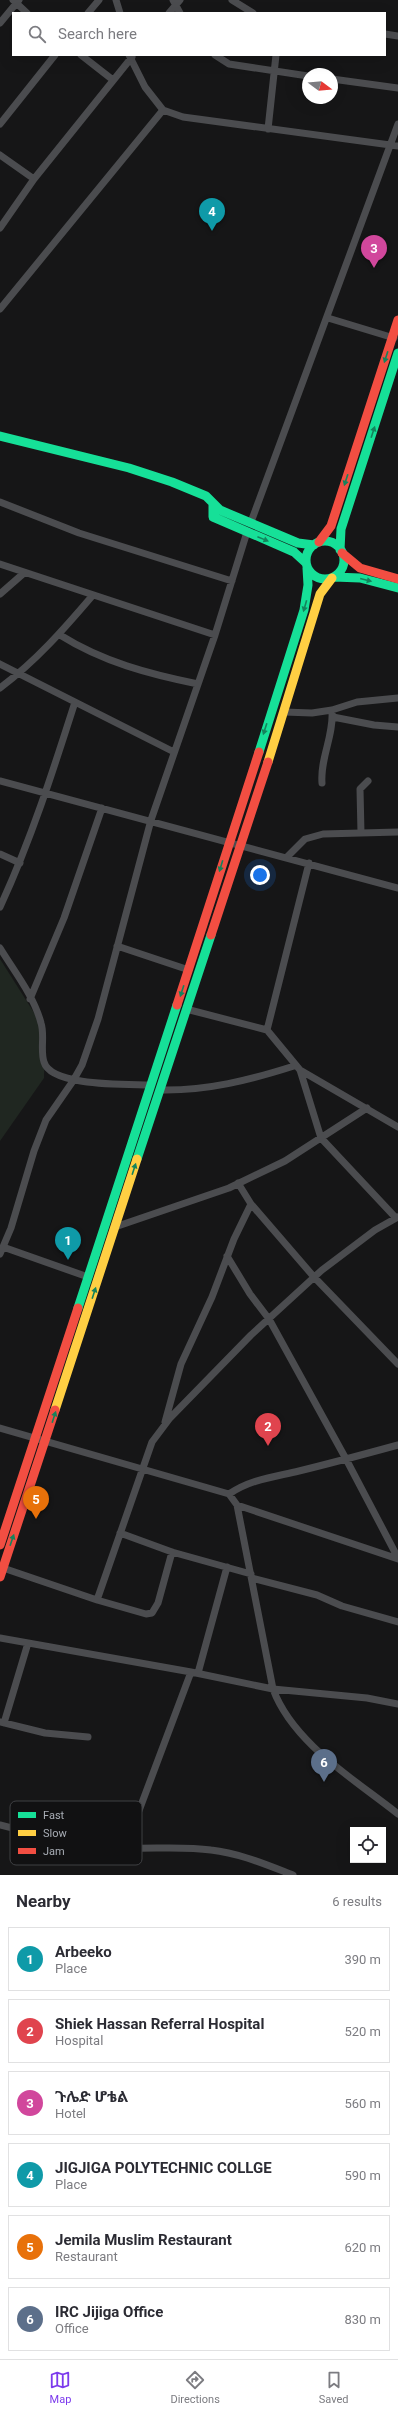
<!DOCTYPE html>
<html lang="en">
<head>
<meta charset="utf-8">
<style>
  body { margin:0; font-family:Roboto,"Noto Sans Ethiopic",sans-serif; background:#f7f7f7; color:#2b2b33 }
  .controls { position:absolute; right:12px; bottom:12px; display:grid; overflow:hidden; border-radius:0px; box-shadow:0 4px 16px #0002 }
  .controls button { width:36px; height:36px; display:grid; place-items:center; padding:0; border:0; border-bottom:1px solid #e1e1e2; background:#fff; color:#2b2b33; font:20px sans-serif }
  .compass { position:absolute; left:302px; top:68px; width:36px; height:36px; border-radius:50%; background:#fff; box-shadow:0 4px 16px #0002; rotate:106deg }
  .you { position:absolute; left:260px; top:875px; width:14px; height:14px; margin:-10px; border:3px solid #fff; border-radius:50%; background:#1a73e8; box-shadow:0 0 0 6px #1a73e833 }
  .badge { display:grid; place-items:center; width:26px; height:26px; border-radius:50%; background:#7c3aed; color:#fff; font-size:13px; font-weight:700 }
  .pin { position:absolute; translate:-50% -33px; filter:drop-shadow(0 1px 2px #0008) }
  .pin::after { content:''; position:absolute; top:21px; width:14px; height:12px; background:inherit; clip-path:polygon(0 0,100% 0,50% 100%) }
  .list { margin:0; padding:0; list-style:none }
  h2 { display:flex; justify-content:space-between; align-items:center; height:52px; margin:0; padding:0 16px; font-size:17px }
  h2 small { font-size:13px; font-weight:400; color:#7c7c81 }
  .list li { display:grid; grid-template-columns:26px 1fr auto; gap:12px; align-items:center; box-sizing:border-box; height:64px; margin:0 8px 8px; padding:0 8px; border:1px solid #e1e1e2; border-radius:0px }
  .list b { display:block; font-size:15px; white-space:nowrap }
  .list p { margin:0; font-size:13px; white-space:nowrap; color:#7c7c81 }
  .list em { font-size:13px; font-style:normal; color:#7c7c81 }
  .icon { flex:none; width:22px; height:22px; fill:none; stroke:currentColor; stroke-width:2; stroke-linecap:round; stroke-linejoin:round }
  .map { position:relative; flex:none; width:398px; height:1875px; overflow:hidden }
  .search { position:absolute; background:#fff; box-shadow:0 4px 16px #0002; left:12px; right:12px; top:12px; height:44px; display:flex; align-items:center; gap:10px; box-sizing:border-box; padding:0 14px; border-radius:0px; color:#7c7c81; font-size:15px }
  .sheet { height:484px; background:#fff }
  nav { display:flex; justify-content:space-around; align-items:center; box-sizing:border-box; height:56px; border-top:1px solid #e1e1e2; background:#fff; font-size:11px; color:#7c7c81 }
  nav a { display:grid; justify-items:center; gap:2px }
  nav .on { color:#7c3aed }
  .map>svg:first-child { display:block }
</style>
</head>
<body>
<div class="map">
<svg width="398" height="1875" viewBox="0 0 398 1875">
  <rect width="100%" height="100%" fill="#161617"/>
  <!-- green -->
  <path fill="#202721" d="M 0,959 L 45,1030 L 44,1078 L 0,1141 Z"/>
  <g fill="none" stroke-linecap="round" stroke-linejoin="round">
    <!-- street -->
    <path stroke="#4b4c4f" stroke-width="7" d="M 13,0 L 27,13
      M 116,0 L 120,13
      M 173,0 L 180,13
      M 232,0 L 253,13
      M 88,13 L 99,0
      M 169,13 L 180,0
      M 0,23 L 19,0
      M 385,34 L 398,36
      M 81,55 L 113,80
      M 129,55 L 145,87 L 163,110 L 183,117 L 398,146
      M 215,55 L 229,64 L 308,76
      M 332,79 L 398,88
      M 0,124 L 55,55
      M 268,129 L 276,55
      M 0,155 L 34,179
      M 0,228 L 34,179 L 132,57
      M 0,309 L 163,110
      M 328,318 L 394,338
      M 0,502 L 79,533 L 232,581
      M 251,522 L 398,124
      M 0,564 L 215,635
      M 0,594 L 24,573
      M 60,635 C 103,662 149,674 198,684
      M 0,664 L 174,752
      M 0,688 C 36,661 64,629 93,595
      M 284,712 L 312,713 L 332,710 L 357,702 L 398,698
      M 333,717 L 374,725 L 398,727
      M 0,781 L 398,888
      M 322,783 C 320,758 334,736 332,710
      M 361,833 L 360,789 L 368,781
      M 0,854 L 20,863
      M 287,857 L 305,839 L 323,834 L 398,832
      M 309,863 L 267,1030 L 300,1070 L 398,1127
      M 0,907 C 31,840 53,771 75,702
      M 117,946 L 189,970
      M 0,948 C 14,971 34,996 41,1023 C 45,1035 40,1050 44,1062 C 51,1087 129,1084 150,1085
      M 30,999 L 64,918 L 102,808
      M 186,1009 L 267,1030
      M 300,1070 L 321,1138 L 396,1218
      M 160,1090 C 207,1091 250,1080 294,1066
      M 251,1204 L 314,1277 L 398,1364
      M 115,1227 L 229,1188 L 285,1161 L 367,1108
      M 3,1247 L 88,1277
      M 0,1254 L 11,1228 L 34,1151 L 46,1120 L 73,1081 L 82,1065 L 98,1019 L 151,820 L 215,635 L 247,532
      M 227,1256 L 250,1294 L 269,1319 L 346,1459 L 398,1558
      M 165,1422 L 181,1364 L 212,1297 L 234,1239 L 251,1204 L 238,1183
      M 0,1428 L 229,1494 L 237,1505 L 273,1689 C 293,1743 354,1779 398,1814
      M 229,1494 C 251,1479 274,1477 299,1471 C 332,1463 365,1454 398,1445
      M 237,1505 L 398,1559
      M 120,1533 L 172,1552 L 251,1574
      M 3,1568 L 97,1600 L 152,1442 L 170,1418 L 251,1335 L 322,1270 L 375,1230 L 398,1217
      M 252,1578 L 317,1595 L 342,1606 L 398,1622
      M 97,1600 L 146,1614 L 152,1613 L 158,1603 L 172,1552
      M 0,1638 L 191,1672 L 273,1689 L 367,1698 L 398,1704
      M 198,1673 L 227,1567
      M 0,1722 L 45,1733 L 88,1737
      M 4,1723 L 28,1643
      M 0,1825 C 42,1836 82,1846 126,1848 C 154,1849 183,1846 211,1850 C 239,1853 267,1865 293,1875
      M 125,1848 L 191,1672"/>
    <!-- fast -->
    <path stroke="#16e098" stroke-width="9" d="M 0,436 L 129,468 L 172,482 L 206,496 L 220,510 L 298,543 L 314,545
      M 213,505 L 213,517 L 294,552 L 306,563
      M306 560a19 19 0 1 1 38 0a19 19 0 1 1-38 0Z
      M 340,550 L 341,529 L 398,353
      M 334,577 L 360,578 L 398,588
      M 259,752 L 304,610 L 308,585 L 307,568
      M 137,1159 L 211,935
      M 78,1308 L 177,1005"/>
    <!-- slow -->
    <path stroke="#ffcf43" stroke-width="9" d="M 268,762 L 320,594 L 332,578
      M 55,1410 L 137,1159"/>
    <!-- jam -->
    <path stroke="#f24e42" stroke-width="9" d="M 319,542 L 331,526 L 398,320
      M 342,553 L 360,568 L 398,579
      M 211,935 L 268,762
      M 177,1005 L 259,752
      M 0,1545 L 78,1308
      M 0,1577 L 55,1410"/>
  </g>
  <!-- one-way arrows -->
  <defs><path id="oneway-solid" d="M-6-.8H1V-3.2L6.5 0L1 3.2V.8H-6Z"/></defs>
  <g fill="#14835c">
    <use href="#oneway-solid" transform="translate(386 357) rotate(108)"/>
    <use href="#oneway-solid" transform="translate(373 432) rotate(-72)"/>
    <use href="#oneway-solid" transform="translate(346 480) rotate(108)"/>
    <use href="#oneway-solid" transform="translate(263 539) rotate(22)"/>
    <use href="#oneway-solid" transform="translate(366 580) rotate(14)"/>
    <use href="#oneway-solid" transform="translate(305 606) rotate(106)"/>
    <use href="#oneway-solid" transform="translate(265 729) rotate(108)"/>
    <use href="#oneway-solid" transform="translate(221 866) rotate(107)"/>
    <use href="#oneway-solid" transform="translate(182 991) rotate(108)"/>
    <use href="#oneway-solid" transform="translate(134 1169) rotate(-72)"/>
    <use href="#oneway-solid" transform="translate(94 1293) rotate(-72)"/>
    <use href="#oneway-solid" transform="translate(54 1417) rotate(-72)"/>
    <use href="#oneway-solid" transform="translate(12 1540) rotate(-71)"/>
  </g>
  <!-- legend -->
  <rect x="10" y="1801" width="132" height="64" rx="6" fill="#111112" stroke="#3f4043" stroke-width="1"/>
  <rect x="18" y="1812" width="18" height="6" fill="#16e098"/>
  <rect x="18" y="1830" width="18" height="6" fill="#ffcf43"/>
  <rect x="18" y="1848" width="18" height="6" fill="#f24e42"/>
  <g font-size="11" fill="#a9aeb6">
    <text x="43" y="1819">Fast</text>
    <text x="43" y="1837">Slow</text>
    <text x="43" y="1855">Jam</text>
  </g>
</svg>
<div class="controls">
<button><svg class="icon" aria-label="locate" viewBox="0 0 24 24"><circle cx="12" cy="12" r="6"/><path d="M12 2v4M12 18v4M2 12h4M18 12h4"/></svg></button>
</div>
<svg class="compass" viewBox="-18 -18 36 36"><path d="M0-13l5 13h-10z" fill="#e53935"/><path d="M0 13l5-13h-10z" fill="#7c7c81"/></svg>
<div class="you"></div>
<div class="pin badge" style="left:68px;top:1260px;background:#0f9aa8">1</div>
<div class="pin badge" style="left:268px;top:1446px;background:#e0444e">2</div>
<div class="pin badge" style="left:374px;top:268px;background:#d1479c">3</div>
<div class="pin badge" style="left:212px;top:231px;background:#0f9aa8">4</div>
<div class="pin badge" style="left:36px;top:1519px;background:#e8710a">5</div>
<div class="pin badge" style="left:324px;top:1782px;background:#5c6f8a">6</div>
<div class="search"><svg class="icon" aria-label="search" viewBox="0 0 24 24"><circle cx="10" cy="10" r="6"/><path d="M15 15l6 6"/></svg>Search here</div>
</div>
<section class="sheet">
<h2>Nearby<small>6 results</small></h2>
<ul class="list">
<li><span class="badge" style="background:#0f9aa8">1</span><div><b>Arbeeko</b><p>Place</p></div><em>390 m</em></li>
<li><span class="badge" style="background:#e0444e">2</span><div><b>Shiek Hassan Referral Hospital</b><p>Hospital</p></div><em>520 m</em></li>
<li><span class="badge" style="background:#d1479c">3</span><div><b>ጉሌድ ሆቴል</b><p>Hotel</p></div><em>560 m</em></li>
<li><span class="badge" style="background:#0f9aa8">4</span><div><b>JIGJIGA POLYTECHNIC COLLGE</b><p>Place</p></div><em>590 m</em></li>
<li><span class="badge" style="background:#e8710a">5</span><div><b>Jemila Muslim Restaurant</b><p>Restaurant</p></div><em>620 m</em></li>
<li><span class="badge" style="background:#5c6f8a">6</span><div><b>IRC Jijiga Office</b><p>Office</p></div><em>830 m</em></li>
</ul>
</section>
<nav>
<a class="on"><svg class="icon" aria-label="map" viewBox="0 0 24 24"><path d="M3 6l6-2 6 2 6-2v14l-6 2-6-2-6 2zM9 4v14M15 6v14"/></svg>Map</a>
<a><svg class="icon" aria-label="directions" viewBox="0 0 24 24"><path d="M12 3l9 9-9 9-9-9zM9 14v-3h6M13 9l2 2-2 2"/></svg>Directions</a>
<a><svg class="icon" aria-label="saved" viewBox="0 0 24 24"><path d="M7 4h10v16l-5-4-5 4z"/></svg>Saved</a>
</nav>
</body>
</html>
